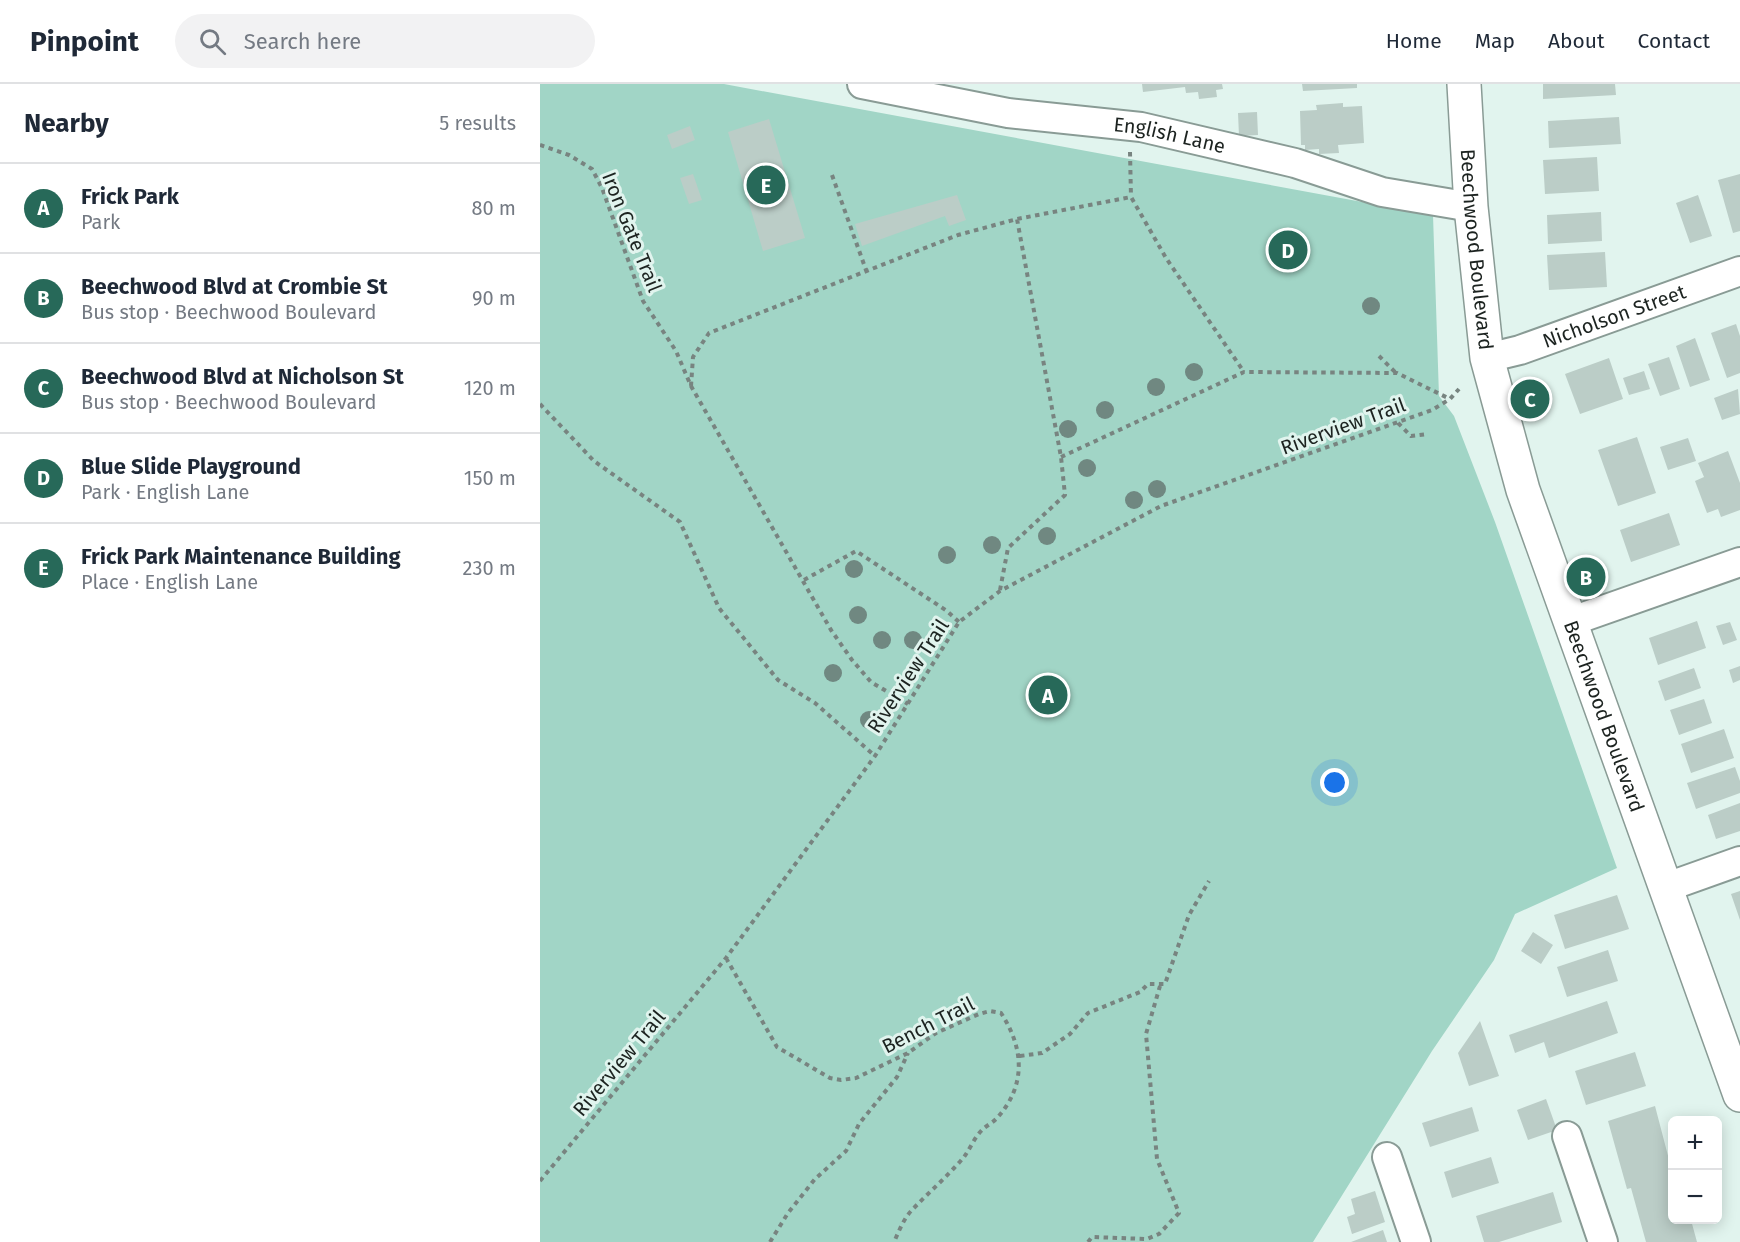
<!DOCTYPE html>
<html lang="en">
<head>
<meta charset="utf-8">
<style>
  body { margin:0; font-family:"Fira Sans",sans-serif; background:#f2f2f3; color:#1f2937 }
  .controls { position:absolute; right:18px; bottom:18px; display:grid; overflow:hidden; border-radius:9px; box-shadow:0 3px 15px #0003 }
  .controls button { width:54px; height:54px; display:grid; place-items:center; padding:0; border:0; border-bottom:2px solid #e0e1e3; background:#fff; color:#1f2937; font:30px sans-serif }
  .you { position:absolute; left:795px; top:699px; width:21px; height:21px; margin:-15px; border:4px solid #fff; border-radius:50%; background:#1a73e8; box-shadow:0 0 0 9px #1a73e833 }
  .badge { display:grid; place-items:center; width:39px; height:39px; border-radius:50%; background:#276959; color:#fff; font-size:20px; font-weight:700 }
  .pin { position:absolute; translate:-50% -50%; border:3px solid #fff; box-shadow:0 2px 6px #0006 }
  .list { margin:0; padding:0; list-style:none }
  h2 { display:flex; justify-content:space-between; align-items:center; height:78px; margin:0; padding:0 24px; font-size:26px }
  h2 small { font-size:20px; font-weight:400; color:#747a83 }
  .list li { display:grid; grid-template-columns:39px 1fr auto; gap:18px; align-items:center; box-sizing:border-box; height:90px; padding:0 24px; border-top:2px solid #e0e1e3 }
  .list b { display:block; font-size:22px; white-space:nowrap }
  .list p { margin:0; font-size:20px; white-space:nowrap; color:#747a83 }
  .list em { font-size:20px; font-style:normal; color:#747a83 }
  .icon { flex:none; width:33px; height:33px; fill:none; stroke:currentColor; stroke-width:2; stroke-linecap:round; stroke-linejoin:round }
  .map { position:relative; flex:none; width:1200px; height:1158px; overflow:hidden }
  header { display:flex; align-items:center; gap:36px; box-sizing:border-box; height:84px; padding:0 30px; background:#fff; border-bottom:2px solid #e0e1e3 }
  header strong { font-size:28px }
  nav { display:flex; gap:33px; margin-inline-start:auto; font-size:21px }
  .search { width:420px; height:54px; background:#f2f2f3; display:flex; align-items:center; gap:15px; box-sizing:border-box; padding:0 21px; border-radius:33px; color:#747a83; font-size:22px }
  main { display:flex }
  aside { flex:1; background:#fff }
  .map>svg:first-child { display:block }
</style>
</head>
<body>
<header>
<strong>Pinpoint</strong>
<div class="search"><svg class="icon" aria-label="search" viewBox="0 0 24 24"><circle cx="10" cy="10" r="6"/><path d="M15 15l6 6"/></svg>Search here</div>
<nav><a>Home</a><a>Map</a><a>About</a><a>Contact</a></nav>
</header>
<main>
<aside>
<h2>Nearby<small>5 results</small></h2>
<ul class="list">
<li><span class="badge">A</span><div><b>Frick Park</b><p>Park</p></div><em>80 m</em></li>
<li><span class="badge">B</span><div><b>Beechwood Blvd at Crombie St</b><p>Bus stop · Beechwood Boulevard</p></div><em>90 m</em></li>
<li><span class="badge">C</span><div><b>Beechwood Blvd at Nicholson St</b><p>Bus stop · Beechwood Boulevard</p></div><em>120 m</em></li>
<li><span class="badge">D</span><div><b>Blue Slide Playground</b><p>Park · English Lane</p></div><em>150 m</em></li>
<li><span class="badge">E</span><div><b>Frick Park Maintenance Building</b><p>Place · English Lane</p></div><em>230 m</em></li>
</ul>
</aside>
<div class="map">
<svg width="1200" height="1158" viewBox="0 0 1200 1158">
  <rect width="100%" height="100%" fill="#e1f4ee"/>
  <!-- green -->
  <path fill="#a1d5c6" d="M 0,0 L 184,0 L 893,131 L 899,312 L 914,332 L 955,438 L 1077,784 L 975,830 L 954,876 L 892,967 L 773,1158 L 0,1158 Z"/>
  <!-- building -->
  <path fill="#bbcdc7" d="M 602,0 L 682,0 L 683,5 L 676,6 L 677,13 L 659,15 L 658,8 L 646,9 L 645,3 L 603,8 Z
    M 762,0 L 817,0 L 817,4 L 763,7 Z
    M 1003,0 L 1075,0 L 1076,11 L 1003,15 Z
    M 803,19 L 803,23 L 822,22 L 824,59 L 798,61 L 799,69 L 779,70 L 779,65 L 765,66 L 765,61 L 761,61 L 760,27 L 777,26 L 776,21 Z
    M 717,28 L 718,51 L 699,52 L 698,29 Z
    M 1079,33 L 1081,60 L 1009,64 L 1008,37 Z
    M 229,35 L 265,154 L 223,167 L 188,48 Z
    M 150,42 L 155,56 L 132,65 L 127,51 Z
    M 1057,73 L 1059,107 L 1005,110 L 1003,76 Z
    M 153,90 L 162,116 L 149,120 L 140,94 Z
    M 1200,90 L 1200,147 L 1193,149 L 1178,96 Z
    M 417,111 L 426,136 L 409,142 L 405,132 L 322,162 L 315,140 Z
    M 1158,111 L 1172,152 L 1150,159 L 1136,119 Z
    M 1061,128 L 1062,157 L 1008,160 L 1007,131 Z
    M 1065,168 L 1067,203 L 1009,206 L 1007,171 Z
    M 1196,240 L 1200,252 L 1200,289 L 1187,294 L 1171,249 Z
    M 1155,254 L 1170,296 L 1150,303 L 1136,262 Z
    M 1129,273 L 1140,305 L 1120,312 L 1108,280 Z
    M 1069,274 L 1083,315 L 1040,330 L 1025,290 Z
    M 1104,287 L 1110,305 L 1089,311 L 1083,294 Z
    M 1198,305 L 1200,330 L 1182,336 L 1174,314 Z
    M 1097,353 L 1116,409 L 1078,422 L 1058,366 Z
    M 1148,354 L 1156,377 L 1128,386 L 1120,363 Z
    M 1188,367 L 1200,399 L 1200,426 L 1181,433 L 1178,425 L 1167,429 L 1155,397 L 1164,393 L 1158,379 Z
    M 1129,429 L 1140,461 L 1091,478 L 1080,446 Z
    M 1157,537 L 1166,564 L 1118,581 L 1109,554 Z
    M 1190,538 L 1197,556 L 1183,561 L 1176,542 Z
    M 1200,582 L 1200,596 L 1193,599 L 1189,586 Z
    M 1154,584 L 1161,604 L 1125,617 L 1118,597 Z
    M 1164,615 L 1172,639 L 1139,651 L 1130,626 Z
    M 1184,645 L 1194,674 L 1151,689 L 1141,660 Z
    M 1195,683 L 1200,697 L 1200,709 L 1156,725 L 1147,699 Z
    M 1200,719 L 1200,747 L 1176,755 L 1168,731 Z
    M 1200,807 L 1200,836 L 1191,810 Z
    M 1077,811 L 1089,845 L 1025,865 L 1014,831 Z
    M 993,848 L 1013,861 L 1001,880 L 981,867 Z
    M 1068,866 L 1078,897 L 1027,913 L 1017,883 Z
    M 1067,917 L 1078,949 L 1009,974 L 1004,958 L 975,969 L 969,951 Z
    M 940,937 L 959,992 L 929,1002 L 918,969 Z
    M 1095,968 L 1106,1002 L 1046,1021 L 1035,987 Z
    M 1006,1015 L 1017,1046 L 988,1056 L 977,1026 Z
    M 1115,1022 L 1132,1087 L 1132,1136 L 1151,1136 L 1157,1158 L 1106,1158 L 1091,1104 L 1087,1105 L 1068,1037 Z
    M 932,1023 L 939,1047 L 890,1063 L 882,1039 Z
    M 951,1073 L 959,1099 L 912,1114 L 904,1088 Z
    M 835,1107 L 845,1138 L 812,1150 L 807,1133 L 815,1130 L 811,1115 Z
    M 1013,1108 L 1022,1138 L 959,1158 L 944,1158 L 936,1132 Z
    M 843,1146 L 847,1158 L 811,1158 Z"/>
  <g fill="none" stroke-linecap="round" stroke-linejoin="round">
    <defs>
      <g id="street">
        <path id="s1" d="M 322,0 L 468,29 L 601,43 L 755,79 L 842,108 L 931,123"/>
        <path id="s2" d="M 947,274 L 980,266 L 1200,187"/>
        <path d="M 1032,537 L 1200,478"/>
        <path d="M 1127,803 L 1200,777"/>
        <path d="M 1027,1052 L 1063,1158"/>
        <path d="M 847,1073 L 876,1158"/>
      </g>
      <g id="secondary">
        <path id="s3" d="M 924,0 L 931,123 L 947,274 L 983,406 L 1200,1011"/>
      </g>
    </defs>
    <!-- street casing -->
    <use href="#street" stroke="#899b95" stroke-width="32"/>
    <!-- secondary casing -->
    <use href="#secondary" stroke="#899b95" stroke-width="36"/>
    <!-- path -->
    <path stroke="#788480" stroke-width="4" stroke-dasharray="4.5 4.5" stroke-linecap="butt" d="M 0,61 L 29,71 L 52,85 L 62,104 L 103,217 L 136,267 L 151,302 L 291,546 L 312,576 L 331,598 L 368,620
      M 590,68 L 591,113
      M 292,91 L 326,186
      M 839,272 L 856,289
      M 151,302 L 153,273 L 169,249 L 418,151 L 477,135 L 591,113 L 626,174 L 704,288
      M 0,320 L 54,377 L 140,438 L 179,524 L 238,596 L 275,619 L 335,672
      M 858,339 L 871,352 L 888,350
      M 521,373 L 704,288 L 857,289 L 910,315
      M 264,496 L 316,467 L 407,527 L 419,538
      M 460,506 L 468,464 L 525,411 L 521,373 L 477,135
      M 186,874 L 237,963 L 290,994 L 301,996 L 316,994 L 368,969 L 396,949 L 439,930 L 450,927 L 461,929 C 484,964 487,1002 456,1035 C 452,1039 446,1042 442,1046 C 434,1054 430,1065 424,1073 C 408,1092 389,1108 372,1126 C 364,1134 359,1147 354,1158
      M 480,972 L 502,969 L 530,950 L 548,929 L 600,908 L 608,900 L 625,900 L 649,831 L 669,797
      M 0,1097 L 186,874 L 335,672 L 419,538 L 460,507 L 621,422 L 892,326 L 910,315 L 919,305
      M 230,1158 L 248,1129 L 275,1095 L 306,1067 L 319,1040 L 357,993 L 368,969
      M 548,1158 L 552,1153 L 607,1155 L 619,1150 L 639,1129 L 617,1075 L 606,950 L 620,902"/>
    <!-- street -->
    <use href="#street" stroke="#fff" stroke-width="28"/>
    <!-- secondary -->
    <use href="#secondary" stroke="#fff" stroke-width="33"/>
  </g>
  <!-- trees -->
  <g fill="#708881">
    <circle cx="831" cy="222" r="9"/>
    <circle cx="654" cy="288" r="9"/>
    <circle cx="616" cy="303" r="9"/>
    <circle cx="565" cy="326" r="9"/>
    <circle cx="528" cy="345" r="9"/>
    <circle cx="547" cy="384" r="9"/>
    <circle cx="617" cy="405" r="9"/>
    <circle cx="594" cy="416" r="9"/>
    <circle cx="507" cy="452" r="9"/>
    <circle cx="452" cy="461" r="9"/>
    <circle cx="407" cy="471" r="9"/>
    <circle cx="314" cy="485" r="9"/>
    <circle cx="318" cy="531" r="9"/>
    <circle cx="342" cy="556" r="9"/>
    <circle cx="373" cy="556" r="9"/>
    <circle cx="293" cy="589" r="9"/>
    <circle cx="329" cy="636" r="9"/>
  </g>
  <g text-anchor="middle" stroke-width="6" stroke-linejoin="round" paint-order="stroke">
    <!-- street labels -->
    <g font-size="20" fill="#1c2320" stroke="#e1f4ee">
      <text dy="7" stroke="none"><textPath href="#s1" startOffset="312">English Lane</textPath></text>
      <text transform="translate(92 148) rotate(68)" y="7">Iron Gate Trail</text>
      <text dy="7" stroke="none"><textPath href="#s3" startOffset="166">Beechwood Boulevard</textPath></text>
      <text dy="7" stroke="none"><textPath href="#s2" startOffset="134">Nicholson Street</textPath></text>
      <text transform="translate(803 342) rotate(-20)" y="7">Riverview Trail</text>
      <text transform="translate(368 592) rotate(-57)" y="7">Riverview Trail</text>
      <text dy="7" stroke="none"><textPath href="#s3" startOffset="652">Beechwood Boulevard</textPath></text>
      <text transform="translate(388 941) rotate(-27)" y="7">Bench Trail</text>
      <text transform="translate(79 979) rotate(-50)" y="7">Riverview Trail</text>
    </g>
  </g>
</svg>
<div class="controls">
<button>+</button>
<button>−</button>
</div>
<div class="you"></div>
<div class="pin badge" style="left:508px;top:611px">A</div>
<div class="pin badge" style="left:1046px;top:493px">B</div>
<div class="pin badge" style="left:990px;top:315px">C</div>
<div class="pin badge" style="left:748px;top:166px">D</div>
<div class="pin badge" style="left:226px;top:101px">E</div>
</div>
</main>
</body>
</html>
